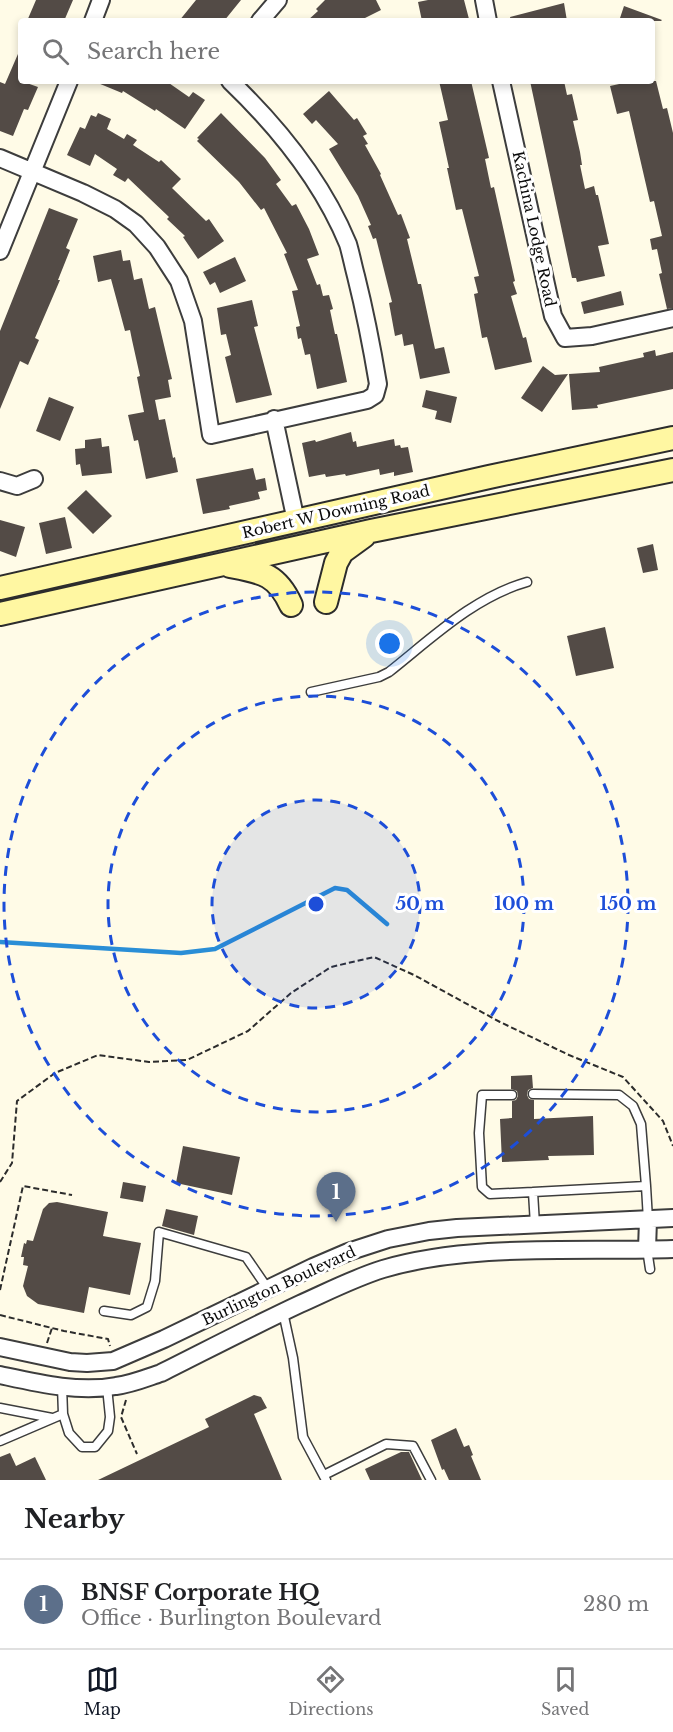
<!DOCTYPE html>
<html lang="en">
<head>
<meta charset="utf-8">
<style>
  body { margin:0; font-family:"Libre Baskerville",serif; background:#f2f2f2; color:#202124 }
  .you { position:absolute; left:390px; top:644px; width:21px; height:21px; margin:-15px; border:4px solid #fff; border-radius:50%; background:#1a73e8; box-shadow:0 0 0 9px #1a73e833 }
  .badge { display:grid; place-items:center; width:39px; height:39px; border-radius:50%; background:#111827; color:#fff; font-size:20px; font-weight:700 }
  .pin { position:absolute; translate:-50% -50px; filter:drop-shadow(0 2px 3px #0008) }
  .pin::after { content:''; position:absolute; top:32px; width:21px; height:18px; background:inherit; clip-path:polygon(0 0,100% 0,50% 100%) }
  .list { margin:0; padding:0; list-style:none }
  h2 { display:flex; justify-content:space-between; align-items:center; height:78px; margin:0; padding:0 24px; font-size:26px }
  h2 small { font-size:20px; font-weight:400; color:#757577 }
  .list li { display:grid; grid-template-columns:39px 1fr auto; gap:18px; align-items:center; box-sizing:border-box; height:90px; padding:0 24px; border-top:2px solid #e0e0e0 }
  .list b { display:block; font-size:22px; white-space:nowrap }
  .list p { margin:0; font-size:20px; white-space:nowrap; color:#757577 }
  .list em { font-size:20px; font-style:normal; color:#757577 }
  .icon { flex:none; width:33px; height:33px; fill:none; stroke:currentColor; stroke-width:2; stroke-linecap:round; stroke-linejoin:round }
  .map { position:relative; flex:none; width:673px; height:1480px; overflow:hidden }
  .search { position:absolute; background:#fff; box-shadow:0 3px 9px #0003; left:18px; right:18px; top:18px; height:66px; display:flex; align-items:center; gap:15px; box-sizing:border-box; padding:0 21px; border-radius:6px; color:#757577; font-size:22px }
  .sheet { height:168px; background:#fff }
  nav { display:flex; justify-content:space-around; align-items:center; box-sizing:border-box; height:84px; border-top:2px solid #e0e0e0; background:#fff; font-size:16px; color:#757577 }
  nav a { display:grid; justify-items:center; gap:3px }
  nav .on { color:#111827 }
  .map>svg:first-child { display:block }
</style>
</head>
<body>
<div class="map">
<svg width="673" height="1480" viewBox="0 0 673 1480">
  <rect width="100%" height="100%" fill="#fffbe7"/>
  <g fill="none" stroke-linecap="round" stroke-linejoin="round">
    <!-- stream -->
    <path stroke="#2a8ed6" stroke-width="4.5" d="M 0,942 L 181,953 L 215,949 L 335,888 L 347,890 L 387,924"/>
  </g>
  <!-- building -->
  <path fill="#534b46" d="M 36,0 L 73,0 L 64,21 L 27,21 Z
    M 196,0 L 241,0 L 224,21 L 179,21 Z
    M 325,0 L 376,0 L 381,10 L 359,21 L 307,21 L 318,11 L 316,9 Z
    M 428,0 L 464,0 L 469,19 L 422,21 L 418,2 Z
    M 564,3 L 567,21 L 511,21 L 510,17 Z
    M 624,6 L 662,20 L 661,21 L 619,21 Z
    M 21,47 L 21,81 L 38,87 L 28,110 L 24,109 L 13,136 L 0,131 L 0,82 L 5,84 Z
    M 93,81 L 166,81 L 189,97 L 193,92 L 205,100 L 185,129 L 156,109 L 155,111 L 123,91 L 122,93 Z
    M 439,81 L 471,81 L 489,158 L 485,159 L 491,188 L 494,187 L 515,281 L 513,282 L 517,294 L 511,296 L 523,338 L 526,337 L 532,362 L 495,370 L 487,337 L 482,338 L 474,294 L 478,293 L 474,277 L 479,276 L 462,209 L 456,210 L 447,168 L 449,168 L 439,122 L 448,120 Z
    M 530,81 L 564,81 L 567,95 L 572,94 L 578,120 L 573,121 L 580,152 L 582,165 L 580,165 L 585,189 L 594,186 L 596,195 L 598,195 L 609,244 L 598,246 L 605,276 L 577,282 L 576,278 L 572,278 Z
    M 633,81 L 656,81 L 663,109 L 667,108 L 673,133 L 673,308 L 667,309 L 659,274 L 662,273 L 657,249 L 652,250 L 650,239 L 662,236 L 654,201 L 650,202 L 629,111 L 617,114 L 610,86 Z
    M 329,91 L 354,120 L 357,118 L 367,134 L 363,136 L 368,144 L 365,145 L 381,174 L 380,175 L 398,215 L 401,214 L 410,238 L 407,239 L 418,284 L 421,284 L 435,349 L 444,347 L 450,373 L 420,379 L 413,344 L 404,346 L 402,334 L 395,336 L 389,303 L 392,302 L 376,238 L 373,239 L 368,226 L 371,225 L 358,196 L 329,149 L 338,144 L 316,120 L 312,124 L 303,114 Z
    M 98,113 L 111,119 L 107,129 L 124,139 L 127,134 L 137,140 L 133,145 L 159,162 L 161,160 L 181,179 L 172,188 L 206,221 L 209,219 L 224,241 L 198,259 L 183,237 L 185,236 L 167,219 L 169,217 L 128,178 L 125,182 L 113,175 L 117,169 L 95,154 L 90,166 L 67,155 L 80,127 L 85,129 L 91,115 L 96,117 Z
    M 221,113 L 265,158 L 281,180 L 276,184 L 292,206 L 296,204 L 309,229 L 319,255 L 307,259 L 317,285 L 320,284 L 323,296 L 329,295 L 333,309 L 330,310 L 335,334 L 337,334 L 347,382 L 317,389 L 310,354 L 305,355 L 301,338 L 298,339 L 296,327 L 300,326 L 292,291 L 298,290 L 284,254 L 287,253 L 264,208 L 261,210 L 239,182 L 197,141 L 199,139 L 197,138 Z
    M 49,208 L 78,219 L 66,248 L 70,250 L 58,280 L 60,280 L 35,338 L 39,340 L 28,365 L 20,361 L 0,409 L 0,331 Z
    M 121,250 L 123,261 L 130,260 L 134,280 L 142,278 L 149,309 L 155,307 L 172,379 L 168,380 L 171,397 L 155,400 L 159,420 L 165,419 L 173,458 L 175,457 L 178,472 L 146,479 L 138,440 L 134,441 L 128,415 L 144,412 L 137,377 L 140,376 L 132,340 L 130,330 L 125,331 L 111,279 L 98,282 L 93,256 Z
    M 235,257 L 246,281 L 220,293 L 215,282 L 210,285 L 203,272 Z
    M 621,291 L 624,305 L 584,314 L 581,302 Z
    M 252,300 L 258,326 L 254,327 L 272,395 L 236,403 L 225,357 L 231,355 L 226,334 L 221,335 L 217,308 Z
    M 655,350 L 656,356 L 673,352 L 673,389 L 597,405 L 598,408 L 572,410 L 569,374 L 600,372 L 599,367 L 644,357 L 643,353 Z
    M 543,366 L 555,375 L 568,374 L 542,412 L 521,398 Z
    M 426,390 L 457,397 L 451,423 L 435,419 L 437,411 L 422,407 Z
    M 49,397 L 74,407 L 60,441 L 36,431 Z
    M 351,432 L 353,442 L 356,441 L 357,447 L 394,439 L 395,446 L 400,445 L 401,448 L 408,447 L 413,472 L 394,476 L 394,472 L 380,475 L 379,469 L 346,476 L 345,474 L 326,477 L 325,474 L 309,477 L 302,443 L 315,440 L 316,442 Z
    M 101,438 L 102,447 L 109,446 L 112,473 L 82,476 L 80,464 L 76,465 L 75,449 L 85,448 L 85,440 Z
    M 253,468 L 256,480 L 265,478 L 267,490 L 258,492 L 260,499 L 229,506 L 230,509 L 203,514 L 196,479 Z
    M 86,490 L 112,516 L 93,534 L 67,508 Z
    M 65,517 L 72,548 L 46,554 L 39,523 Z
    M 0,520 L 25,527 L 16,557 L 0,551 Z
    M 653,544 L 658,570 L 643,573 L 637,548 Z
    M 605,627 L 614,668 L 576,676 L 567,636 Z
    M 532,1075 L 533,1088 L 528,1090 L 527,1095 L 529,1099 L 534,1100 L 534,1119 L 593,1116 L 594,1155 L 548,1156 L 549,1160 L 502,1162 L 500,1119 L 512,1118 L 512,1101 L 516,1100 L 518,1096 L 517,1091 L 511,1089 L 511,1076 Z
    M 183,1146 L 240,1157 L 232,1195 L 176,1183 Z
    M 123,1182 L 146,1186 L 143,1202 L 120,1198 Z
    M 57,1202 L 108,1212 L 103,1236 L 141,1243 L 130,1295 L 89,1287 L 84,1313 L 38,1304 L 27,1296 L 23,1286 L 28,1266 L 23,1265 L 24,1257 L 21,1257 L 24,1243 L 26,1244 L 27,1240 L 33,1241 L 43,1209 L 49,1203 Z
    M 166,1209 L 198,1216 L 194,1235 L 162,1226 Z
    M 254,1395 L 261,1397 L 267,1408 L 254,1414 L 282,1480 L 98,1480 L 209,1427 L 205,1419 Z
    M 456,1428 L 464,1447 L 469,1445 L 473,1455 L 471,1456 L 481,1480 L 449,1480 L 444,1469 L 442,1470 L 431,1440 Z
    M 401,1452 L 409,1452 L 422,1480 L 370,1480 L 365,1469 Z
    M 10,1453 L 16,1466 L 35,1457 L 46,1480 L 0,1480 L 0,1457 Z"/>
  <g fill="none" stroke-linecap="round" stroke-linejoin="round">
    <defs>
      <path id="lane" d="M 311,692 L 379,677 L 389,672 C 432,638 474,597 527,582
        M 533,1094 L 619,1095 L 633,1106 L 641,1124 L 646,1186
        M 512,1095 L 482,1095 L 479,1133 L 482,1187 L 490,1194 L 533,1192
        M 535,1225 L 533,1192 L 646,1186 L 648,1220
        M 647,1249 L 650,1269
        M 104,1311 L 131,1315 L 147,1307 L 155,1281 L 159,1232 L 246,1257 L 268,1289
        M 283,1312 L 293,1358 L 303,1437 L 326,1480
        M 0,1408 L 52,1418
        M 63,1414 L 69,1433 L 82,1447 L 95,1447 L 108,1431 L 110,1417 L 107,1387
        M 0,1441 L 63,1414 L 62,1386
        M 324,1475 L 386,1444 L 413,1446 L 431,1480"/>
      <path id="street" d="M 484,0 L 488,21
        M 93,21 L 101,0
        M 260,21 L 278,0
        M 501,81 L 553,316 L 565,338 L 592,336 L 673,318
        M 0,158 L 83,193 L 115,209 L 136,224 L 157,247 L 179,281 L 193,321 L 211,435 L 367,400 L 375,395 L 378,384 C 372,348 365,312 356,276 C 353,265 351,254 348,244 C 322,181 279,128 230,81
        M 0,251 L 69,81
        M 274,419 L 296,521
        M 0,481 L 17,486 L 34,479
        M 647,1249 L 648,1220
        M 0,1347 L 70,1362 L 87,1363 L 113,1361 L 164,1339 L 313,1267 L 348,1252 L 388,1239 L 429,1231 L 457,1228 L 673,1218
        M 0,1375 C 37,1383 78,1393 116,1386 C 132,1384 146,1378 161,1373 C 207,1350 253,1326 300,1304 C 327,1292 354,1278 383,1269 C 471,1243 581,1252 673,1249"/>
      <path id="secondary" d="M 230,566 C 262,572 277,574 291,605
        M 0,588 L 489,477 L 673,438
        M 326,602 L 336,563 L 342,552 L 364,536
        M 0,614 L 371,531 L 673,470"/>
    </defs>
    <!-- lane casing -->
    <use href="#lane" stroke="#3d3d3d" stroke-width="11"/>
    <!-- street casing -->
    <use href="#street" stroke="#3d3d3d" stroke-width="20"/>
    <!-- secondary casing -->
    <use href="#secondary" stroke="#2c2c2c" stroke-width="26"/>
    <!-- path -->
    <path stroke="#2c2c2c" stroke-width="2" stroke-dasharray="6 3" stroke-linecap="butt" d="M 0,1182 L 12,1163 L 17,1101 L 55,1073 L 98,1055 L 149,1062 L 187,1060 L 248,1031 L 291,993 L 331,967 L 374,957 L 414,975 L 500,1022 L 569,1055 L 623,1077 L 663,1121 L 673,1146
      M 0,1290 L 23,1186 L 72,1195
      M 0,1315 L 64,1331 L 108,1339 L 110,1346
      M 47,1343 L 52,1328
      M 126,1400 L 121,1417 L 137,1454"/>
    <!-- lane -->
    <use href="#lane" stroke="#fff" stroke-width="8"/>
    <!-- street -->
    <use href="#street" stroke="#fff" stroke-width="16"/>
    <!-- secondary -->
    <use href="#secondary" stroke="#fff7a2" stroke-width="22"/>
  </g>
  <!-- distance rings -->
  <circle cx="316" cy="904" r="104" fill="#1d4ed8" fill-opacity=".12"/>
  <g fill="none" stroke="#1d4ed8" stroke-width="3" stroke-dasharray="10 8">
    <circle cx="316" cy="904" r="104"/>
    <circle cx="316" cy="904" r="208"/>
    <circle cx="316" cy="904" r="312"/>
  </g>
  <g text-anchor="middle" stroke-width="6" stroke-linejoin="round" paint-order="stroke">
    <!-- street labels -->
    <g font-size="15" fill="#0a0a0a" stroke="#fff">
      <text transform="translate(534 229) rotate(78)" y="5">Kachina Lodge Road</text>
      <text transform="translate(336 512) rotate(-13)" y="5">Robert W Downing Road</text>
      <text transform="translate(279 1286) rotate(-25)" y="5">Burlington Boulevard</text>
    </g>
  </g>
  <circle cx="316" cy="904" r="9" fill="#1d4ed8" stroke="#fff" stroke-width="3"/>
  <g font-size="18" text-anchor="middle" font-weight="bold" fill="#1d4ed8" stroke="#fff" stroke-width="6" stroke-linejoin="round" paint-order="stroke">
    <text x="420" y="910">50 m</text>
    <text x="524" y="910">100 m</text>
    <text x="628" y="910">150 m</text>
  </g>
</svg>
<div class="you"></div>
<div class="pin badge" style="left:336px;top:1222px;background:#5c6f8a">1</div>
<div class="search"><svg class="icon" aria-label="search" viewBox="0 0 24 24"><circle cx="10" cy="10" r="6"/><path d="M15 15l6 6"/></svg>Search here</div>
</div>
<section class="sheet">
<h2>Nearby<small></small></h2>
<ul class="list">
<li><span class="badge" style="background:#5c6f8a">1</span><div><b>BNSF Corporate HQ</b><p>Office · Burlington Boulevard</p></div><em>280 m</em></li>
</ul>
</section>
<nav>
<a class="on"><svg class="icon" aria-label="map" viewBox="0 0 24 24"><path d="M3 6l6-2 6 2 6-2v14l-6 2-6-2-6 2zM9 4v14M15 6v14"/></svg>Map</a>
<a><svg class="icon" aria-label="directions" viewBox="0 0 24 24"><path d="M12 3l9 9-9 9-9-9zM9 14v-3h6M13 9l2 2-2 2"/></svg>Directions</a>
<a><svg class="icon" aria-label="saved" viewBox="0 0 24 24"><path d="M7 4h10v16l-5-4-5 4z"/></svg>Saved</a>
</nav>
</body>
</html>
